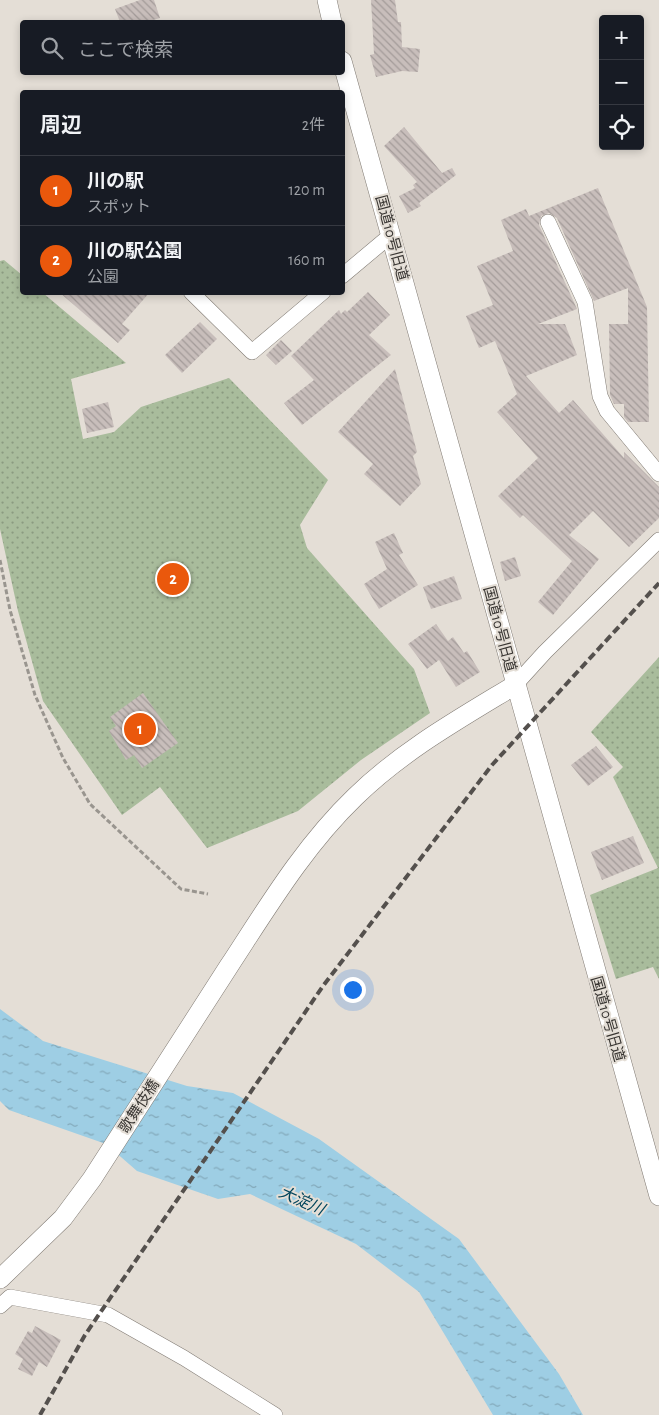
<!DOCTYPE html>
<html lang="ja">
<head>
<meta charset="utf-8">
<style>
  body { margin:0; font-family:"Alegreya Sans","Noto Sans JP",sans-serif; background:#242831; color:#f1f3f6 }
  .controls { position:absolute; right:15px; top:15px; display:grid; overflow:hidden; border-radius:5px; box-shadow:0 2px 8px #0003 }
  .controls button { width:45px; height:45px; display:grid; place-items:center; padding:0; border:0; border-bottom:1px solid #363941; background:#171b24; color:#f1f3f6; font:25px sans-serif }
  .you { position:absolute; left:352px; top:989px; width:18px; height:18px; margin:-12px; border:4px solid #fff; border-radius:50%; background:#1a73e8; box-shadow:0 0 0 8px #1a73e833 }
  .badge { display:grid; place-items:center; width:32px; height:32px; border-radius:50%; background:#ea580c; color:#fff; font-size:16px; font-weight:700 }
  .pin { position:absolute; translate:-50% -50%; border:2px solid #fff; box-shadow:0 1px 5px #0006 }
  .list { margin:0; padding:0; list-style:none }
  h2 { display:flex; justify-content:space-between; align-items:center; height:65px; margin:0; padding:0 20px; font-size:21px }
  h2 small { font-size:16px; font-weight:400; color:#9ea1a6 }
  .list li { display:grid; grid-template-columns:32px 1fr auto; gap:15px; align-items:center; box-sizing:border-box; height:70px; padding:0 20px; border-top:1px solid #363941 }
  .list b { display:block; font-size:19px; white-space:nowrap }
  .list p { margin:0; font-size:16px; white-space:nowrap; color:#9ea1a6 }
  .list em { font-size:16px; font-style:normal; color:#9ea1a6 }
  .icon { flex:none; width:28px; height:28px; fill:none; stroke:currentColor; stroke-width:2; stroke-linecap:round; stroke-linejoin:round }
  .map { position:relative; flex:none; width:659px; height:1415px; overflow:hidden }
  .search { position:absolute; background:#171b24; box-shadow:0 2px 8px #0003; left:20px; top:20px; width:325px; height:55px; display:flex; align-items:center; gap:12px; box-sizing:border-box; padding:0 18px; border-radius:5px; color:#9ea1a6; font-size:19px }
  .panel { position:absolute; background:#171b24; box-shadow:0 2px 8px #0003; left:20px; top:90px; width:325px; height:205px; border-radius:5px }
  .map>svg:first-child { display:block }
</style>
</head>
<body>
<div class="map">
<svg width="659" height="1415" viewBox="0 0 659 1415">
  <defs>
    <pattern id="park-dots" width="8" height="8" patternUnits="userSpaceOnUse" patternTransform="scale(1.25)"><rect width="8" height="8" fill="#a9bc9c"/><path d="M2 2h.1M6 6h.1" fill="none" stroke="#8b9a80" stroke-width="1.8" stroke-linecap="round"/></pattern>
    <pattern id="water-ripples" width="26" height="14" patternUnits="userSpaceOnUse" patternTransform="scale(1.25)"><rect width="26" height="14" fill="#9ecee4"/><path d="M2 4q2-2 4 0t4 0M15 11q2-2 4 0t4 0" fill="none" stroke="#82a8b9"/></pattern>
    <pattern id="building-back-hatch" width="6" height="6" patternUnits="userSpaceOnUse" patternTransform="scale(1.25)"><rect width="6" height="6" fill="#c8bebb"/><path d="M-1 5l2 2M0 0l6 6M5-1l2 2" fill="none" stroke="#a39b99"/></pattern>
  </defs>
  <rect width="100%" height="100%" fill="#e4ded6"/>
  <!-- park -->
  <path fill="url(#park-dots)" d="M 4,260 L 22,275 L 22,292 L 43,293 L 126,363 L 71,379 L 83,439 L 114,432 L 141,407 L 229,378 L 328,480 L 300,525 L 307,548 L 414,669 L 430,713 L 361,760 L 298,811 L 207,848 L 160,787 L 122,815 L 43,701 L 18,611 L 0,529 L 0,261 Z
    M 659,657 L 659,979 L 653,967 L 616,979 L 590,895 L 658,868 L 613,777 L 623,767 L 591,732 Z"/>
  <!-- water -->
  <path fill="url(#water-ripples)" d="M 0,1009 L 43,1041 L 187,1086 L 233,1093 L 319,1139 L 459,1239 L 559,1374 L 583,1415 L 493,1415 L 419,1292 L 356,1244 L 250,1194 L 218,1199 L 137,1171 L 106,1144 L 9,1110 L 0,1101 Z"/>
  <!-- building -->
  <path fill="url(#building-back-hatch)" d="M 140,0 L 154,0 L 160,18 L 146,22 L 120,22 L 115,9 Z
    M 371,0 L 395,0 L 398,22 L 401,22 L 402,47 L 420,49 L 418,72 L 402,71 L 376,77 L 370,55 L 374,54 Z
    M 404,127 L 442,173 L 452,168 L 456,175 L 419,203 L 421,206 L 408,213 L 399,196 L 415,188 L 413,185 L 417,182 L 384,146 Z
    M 598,188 L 647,307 L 649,422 L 628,422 L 624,417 L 624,404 L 614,404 L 610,395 L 609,324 L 628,324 L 628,288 L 594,301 L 557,218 L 549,213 L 541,216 L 539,225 L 577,309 L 538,324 L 565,324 L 577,355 L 526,376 L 559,413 L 573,400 L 624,458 L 624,452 L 659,487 L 659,518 L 629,547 L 593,511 L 569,535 L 599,559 L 553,615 L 538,602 L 572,561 L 523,515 L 520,518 L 498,496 L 538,458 L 497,412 L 517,394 L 495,341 L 479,348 L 466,316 L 493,305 L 477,266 L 513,251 L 501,220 L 526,209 L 529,216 Z
    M 59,292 L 150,292 L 122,324 L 130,330 L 118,343 Z
    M 368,292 L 390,315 L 369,335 L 391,355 L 302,425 L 284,403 L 314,380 L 291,356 L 339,310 L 341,314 L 345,310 L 347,312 Z
    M 200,322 L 217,339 L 182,373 L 165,355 Z
    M 281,340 L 292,351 L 276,365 L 266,355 Z
    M 395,369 L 417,452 L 413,456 L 421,484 L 400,506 L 364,474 L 373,464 L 338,432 Z
    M 108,402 L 114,427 L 87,433 L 82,409 Z
    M 394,533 L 403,553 L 399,555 L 418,585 L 379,609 L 364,584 L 387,569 L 375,542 Z
    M 515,557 L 521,576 L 505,581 L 500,562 Z
    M 454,576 L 462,599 L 431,609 L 423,587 Z
    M 436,624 L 448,641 L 453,637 L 464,653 L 467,651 L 480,672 L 456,687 L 439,660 L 427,669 L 408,644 Z
    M 143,693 L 178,743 L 142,768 L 134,755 L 126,760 L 109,731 L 116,726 L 110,717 Z
    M 596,746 L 613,767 L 588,786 L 571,765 Z
    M 633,836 L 644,863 L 602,880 L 591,852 Z
    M 35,1326 L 61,1340 L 47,1367 L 39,1362 L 32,1376 L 18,1369 L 23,1359 L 15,1354 L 28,1331 L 32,1333 Z"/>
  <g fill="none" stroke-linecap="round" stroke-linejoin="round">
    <defs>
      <path id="minor" d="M 548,222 L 585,302 L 600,396 L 607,411 L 659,474
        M 342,276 L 391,235
        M 191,292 L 252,352 L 323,292
        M 515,685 L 545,652 L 659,540
        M 0,1306 L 10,1297 L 108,1315 L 184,1358 L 275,1415"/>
      <path id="tertiary" d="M 327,0 L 332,22
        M 342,61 L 659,1196
        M 0,1279 L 63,1218 L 92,1179 C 138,1108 184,1037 229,966 C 267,908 304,846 355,797 C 402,751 459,719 515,685"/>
    </defs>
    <!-- minor casing -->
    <use href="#minor" stroke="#817b74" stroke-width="16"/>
    <!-- tertiary casing -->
    <use href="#tertiary" stroke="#817b74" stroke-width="20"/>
    <!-- path -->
    <path stroke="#99958f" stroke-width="3" stroke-dasharray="5 2.5" stroke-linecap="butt" d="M 0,560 L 10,610 L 35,695 L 63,758 L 90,804 L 181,889 L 208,894"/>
    <!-- minor -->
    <use href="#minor" stroke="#fff" stroke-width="15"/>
    <!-- tertiary -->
    <use href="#tertiary" stroke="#fff" stroke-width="19"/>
    <!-- rail -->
    <path stroke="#54504d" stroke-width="4" stroke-dasharray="8 4" stroke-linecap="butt" d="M 40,1415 L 85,1335 L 323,986 L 492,765 L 659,583"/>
  </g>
  <g text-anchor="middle" stroke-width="4" stroke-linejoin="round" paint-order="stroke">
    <!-- street labels -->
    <g font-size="15" fill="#383532" stroke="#e4ded6">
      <text transform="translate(392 238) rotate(75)" y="5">国道10号旧道</text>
      <text transform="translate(500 629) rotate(75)" y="5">国道10号旧道</text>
      <text transform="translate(608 1019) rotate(74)" y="5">国道10号旧道</text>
      <text transform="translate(139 1106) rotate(-57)" y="5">歌舞伎橋</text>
    </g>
    <!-- water labels -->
    <g font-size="16" font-style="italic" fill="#00445b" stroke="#e4ded6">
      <text transform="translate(302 1200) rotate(24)" y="6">大淀川</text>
    </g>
  </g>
</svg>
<div class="controls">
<button>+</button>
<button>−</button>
<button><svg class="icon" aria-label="locate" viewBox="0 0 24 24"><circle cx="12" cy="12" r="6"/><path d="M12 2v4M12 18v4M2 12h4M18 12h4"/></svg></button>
</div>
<div class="you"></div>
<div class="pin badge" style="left:140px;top:729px">1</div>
<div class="pin badge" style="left:173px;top:579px">2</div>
<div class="search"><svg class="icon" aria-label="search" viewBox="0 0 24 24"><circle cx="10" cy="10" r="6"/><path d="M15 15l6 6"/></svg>ここで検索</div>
<section class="panel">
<h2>周辺<small>2件</small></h2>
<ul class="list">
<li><span class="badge">1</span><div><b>川の駅</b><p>スポット</p></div><em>120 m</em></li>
<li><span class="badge">2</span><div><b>川の駅公園</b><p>公園</p></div><em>160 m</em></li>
</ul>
</section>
</div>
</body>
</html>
